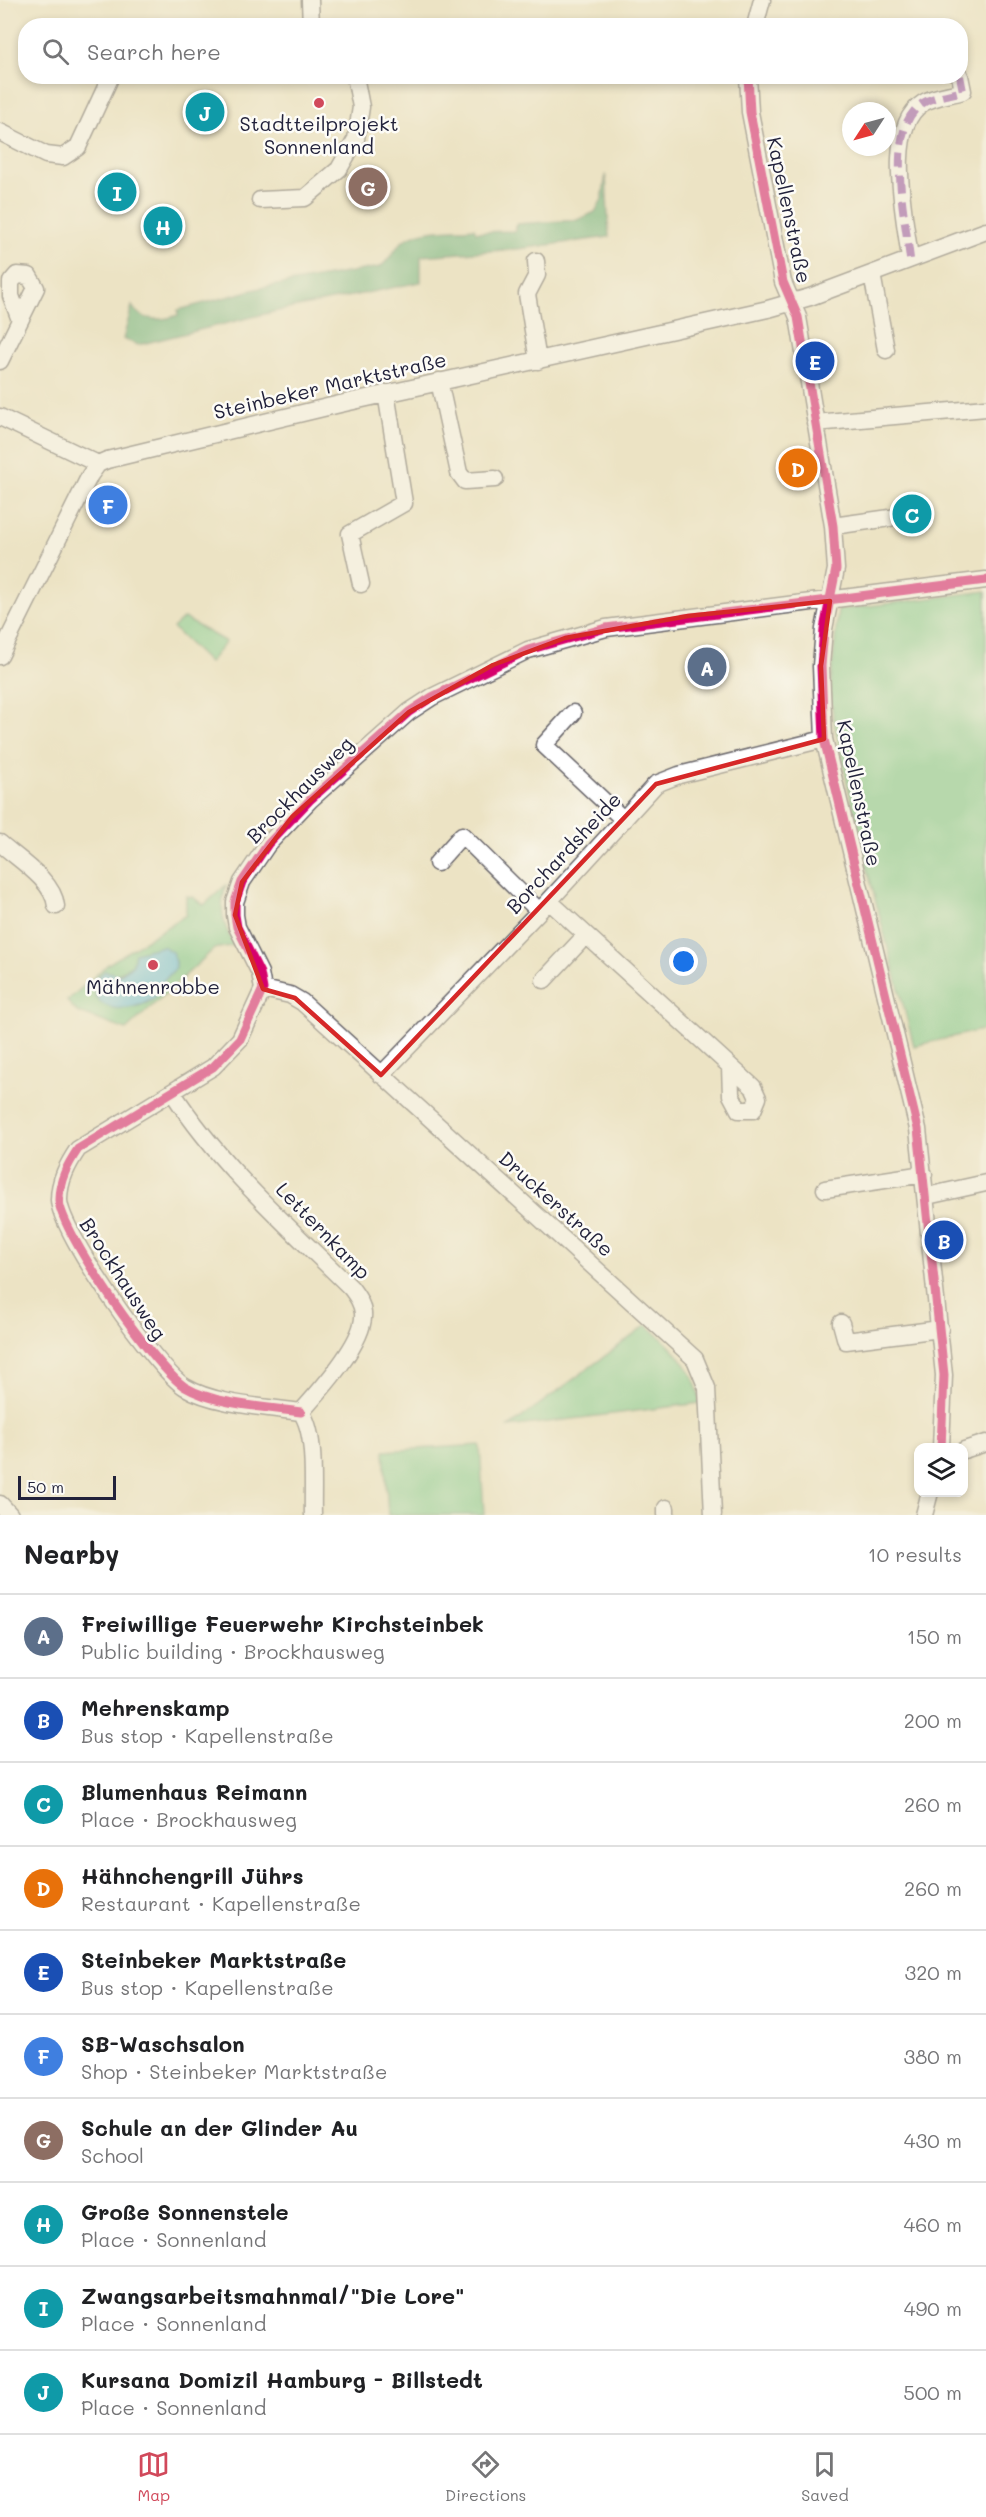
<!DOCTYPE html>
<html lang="en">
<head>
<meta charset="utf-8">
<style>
  body { margin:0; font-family:Mali,sans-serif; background:#f2f2f2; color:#202124 }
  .controls { position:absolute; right:18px; bottom:18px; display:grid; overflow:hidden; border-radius:12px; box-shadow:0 3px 9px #0003 }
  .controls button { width:54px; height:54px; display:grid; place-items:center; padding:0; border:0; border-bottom:2px solid #e0e0e0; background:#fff; color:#202124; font:30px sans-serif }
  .compass { position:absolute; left:842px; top:102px; width:54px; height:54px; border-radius:50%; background:#fff; box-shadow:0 3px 9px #0003; rotate:234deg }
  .scale { position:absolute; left:18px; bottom:15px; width:98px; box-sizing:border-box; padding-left:6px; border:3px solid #22223b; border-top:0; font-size:16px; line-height:21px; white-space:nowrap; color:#22223b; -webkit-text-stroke:4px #fdfcf7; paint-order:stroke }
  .you { position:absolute; left:684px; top:962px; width:21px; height:21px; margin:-15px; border:4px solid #fff; border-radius:50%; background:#1a73e8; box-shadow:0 0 0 9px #1a73e833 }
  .badge { display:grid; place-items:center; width:39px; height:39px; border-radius:50%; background:#d1495b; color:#fff; font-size:20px; font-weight:700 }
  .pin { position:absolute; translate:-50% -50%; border:3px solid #fff; box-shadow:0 2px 6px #0006 }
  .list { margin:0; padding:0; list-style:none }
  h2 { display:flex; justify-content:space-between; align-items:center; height:78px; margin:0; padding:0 24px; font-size:26px }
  h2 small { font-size:20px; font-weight:400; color:#757577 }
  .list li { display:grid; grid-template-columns:39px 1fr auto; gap:18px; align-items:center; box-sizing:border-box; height:84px; padding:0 24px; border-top:2px solid #e0e0e0 }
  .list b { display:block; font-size:22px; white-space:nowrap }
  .list p { margin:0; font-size:20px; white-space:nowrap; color:#757577 }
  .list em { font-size:20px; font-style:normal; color:#757577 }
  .icon { flex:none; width:33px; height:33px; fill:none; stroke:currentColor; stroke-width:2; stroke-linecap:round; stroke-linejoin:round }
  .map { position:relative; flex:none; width:986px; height:1515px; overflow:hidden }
  .search { position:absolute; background:#fff; box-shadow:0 3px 9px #0003; left:18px; right:18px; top:18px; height:66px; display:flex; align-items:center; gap:15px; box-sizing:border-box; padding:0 21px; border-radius:24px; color:#757577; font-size:22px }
  .sheet { height:918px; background:#fff }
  nav { display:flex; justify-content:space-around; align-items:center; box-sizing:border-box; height:84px; border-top:2px solid #e0e0e0; background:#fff; font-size:16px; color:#757577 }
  nav a { display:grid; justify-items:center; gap:3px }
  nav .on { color:#d1495b }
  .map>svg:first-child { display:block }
</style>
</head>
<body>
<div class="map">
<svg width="986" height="1515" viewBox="0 0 986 1515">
  <rect width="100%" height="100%" fill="#fdfcf7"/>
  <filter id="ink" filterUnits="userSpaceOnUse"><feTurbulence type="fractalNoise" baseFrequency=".0167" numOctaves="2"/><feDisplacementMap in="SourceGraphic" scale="12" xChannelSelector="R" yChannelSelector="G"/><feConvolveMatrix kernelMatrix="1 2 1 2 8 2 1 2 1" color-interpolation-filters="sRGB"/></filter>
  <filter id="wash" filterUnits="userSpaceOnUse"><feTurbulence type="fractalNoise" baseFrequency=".008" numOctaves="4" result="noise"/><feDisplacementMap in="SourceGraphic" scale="24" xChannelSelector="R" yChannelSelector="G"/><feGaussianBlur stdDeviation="1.35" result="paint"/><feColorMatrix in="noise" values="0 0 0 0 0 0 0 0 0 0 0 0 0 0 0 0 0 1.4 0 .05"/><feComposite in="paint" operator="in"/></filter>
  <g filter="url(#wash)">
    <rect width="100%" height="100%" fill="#ece3c4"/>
    <!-- green -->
    <path fill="#76cb8e" stroke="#4c7664" stroke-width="1.5" fill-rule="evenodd" d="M 986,591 L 986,1029 L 914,1046 L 861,846 L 834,723 L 830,692 L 838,610 Z
      M 184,618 L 226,642 L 209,663 L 173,628 Z
      M 226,885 C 219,909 222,925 235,945 L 214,949 L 126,1030 L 77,1012 L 67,1001 L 108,964 L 186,915 L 186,896 L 192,897 L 204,905 ZM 133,964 L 176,968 L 157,987 L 147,1003 L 114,1008 L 95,997 L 96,988 Z
      M 647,1325 C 672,1348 696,1366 700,1403 L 509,1427 Z
      M 480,1445 L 484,1515 L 388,1515 L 384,1451 Z"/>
    <!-- forest -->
    <path fill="#60af79" stroke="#41685a" stroke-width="1.5" d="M 606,174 L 609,237 L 518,249 L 421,256 L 421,282 L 273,312 L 138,345 L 123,339 L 132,306 C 141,322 163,321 178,315 L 178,310 L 260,288 L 380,267 C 390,260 393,251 401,243 C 417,227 453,230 474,228 L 476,232 L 515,231 L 516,224 L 577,220 L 595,212 L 602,199 Z"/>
    <!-- water -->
    <path fill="#67c2e5" stroke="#447290" stroke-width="1.5" d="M 163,946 L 173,953 L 176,968 L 157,987 L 155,998 C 131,1013 91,1016 94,980 L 105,971 L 120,975 L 133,964 L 135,953 Z"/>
  </g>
  <g filter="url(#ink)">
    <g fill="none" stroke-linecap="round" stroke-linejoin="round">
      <defs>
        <path id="minor" d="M 310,0 L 311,26
          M 755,26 L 762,0
          M 748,76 L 750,112 L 783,282 L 798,317 L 833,526 L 836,569 L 824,629 L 821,666 L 824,739 L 918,1129 L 944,1375 L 941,1448
          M 0,132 L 46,155 L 63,157 L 78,147 L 111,76
          M 260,200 L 305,198 L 339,169 L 356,139 L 361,107 L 355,76
          M 910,259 C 906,220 883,128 923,103 C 934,96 950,95 963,91 L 960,76
          M 536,261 L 537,275 L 527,294 L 538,361
          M 872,274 L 886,350
          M 0,361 L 36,288 L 29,276 L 17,275 L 11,282 L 11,296 L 20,320
          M 439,381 L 459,473 L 465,481 L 495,479
          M 0,417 L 98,464
          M 815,423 L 986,408
          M 833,526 L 890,518
          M 361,584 L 350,534 L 404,503 L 386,393
          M 0,656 L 90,475 L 98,464 L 107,460 L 340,404 L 768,309 L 810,297 L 986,231
          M 573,713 L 544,745 L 624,820
          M 0,843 C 18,859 54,881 56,906
          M 437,863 L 462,835 L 539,911
          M 549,901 L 753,1087 L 758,1098 L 753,1110 L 739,1110 L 731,1095 L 730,1067
          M 544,980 L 586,935
          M 263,989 L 290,995 L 302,1002 L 695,1359 L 707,1388 L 713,1515
          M 381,1075 L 549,901 L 656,784 L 679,775 L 824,739
          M 173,1093 C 220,1166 289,1227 351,1288 C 357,1296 362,1303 363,1313 C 366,1341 319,1392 301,1412
          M 825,1189 L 924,1174
          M 927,1196 L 986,1183
          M 841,1323 L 846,1341 L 940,1329
          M 301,1412 C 267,1407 215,1405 185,1387 C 156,1369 60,1232 59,1200 C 59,1180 68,1164 78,1149 L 213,1067 L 240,1039 L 263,989 L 260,973 L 237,927 L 235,915 L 235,902 L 242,882 L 268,844 L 310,800 L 409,712 L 432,697 L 528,650 L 606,628 L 986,580
          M 301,1412 C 317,1434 312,1488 313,1515
          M 964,1450 L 986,1443
          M 0,1504 L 10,1515
          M 666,1508 L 666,1515
          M 924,1515 L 930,1492"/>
      </defs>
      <!-- minor casing -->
      <use href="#minor" stroke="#69666b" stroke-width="19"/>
      <!-- minor -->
      <use href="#minor" stroke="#fff" stroke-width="16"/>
      <defs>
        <path id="rail" d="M 117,190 L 118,195"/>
      </defs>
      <!-- rail casing -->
      <use href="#rail" stroke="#22223b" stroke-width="6"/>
      <!-- rail -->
      <use href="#rail" stroke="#fdfcf7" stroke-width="4" stroke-dasharray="11" stroke-linecap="butt"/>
      <!-- quiet -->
      <path stroke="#8e44ad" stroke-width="8" stroke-dasharray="15 8" stroke-linecap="butt" d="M 910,259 C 906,220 883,128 923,103 C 934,96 950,95 963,91 L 960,76"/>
      <defs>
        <path id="cycleway" d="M 748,76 L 750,112 L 783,282 L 798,317 L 833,526 L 836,569 L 824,629 L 821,666 L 824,739 L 918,1129 L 944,1375 L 941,1448
          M 301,1412 C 267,1407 215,1405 185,1387 C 156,1369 60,1232 59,1200 C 59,1180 68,1164 78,1149 L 213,1067 L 240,1039 L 263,989 L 260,973 L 237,927 L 235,915 L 235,902 L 242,882 L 268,844 L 310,800 L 409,712 L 432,697 L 528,650 L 606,628 L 986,580"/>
      </defs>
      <!-- cycleway casing -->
      <use href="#cycleway" stroke="#fdfcf7" stroke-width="13"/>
      <!-- cycleway -->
      <use href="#cycleway" stroke="#d6006c" stroke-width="9"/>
    </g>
  </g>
  <!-- marked area -->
  <path d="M0 0H986V1515H0ZM 830,601 L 821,666 L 824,739 L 656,784 L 381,1075 L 295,998 L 263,989 L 235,915 L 242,882 L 292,817 L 409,712 L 493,665 L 565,638 L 688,616 Z" fill="#ece3c4" fill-opacity=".55" fill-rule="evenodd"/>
  <path fill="none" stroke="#d62828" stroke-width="4.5" stroke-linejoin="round" d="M 830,601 L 821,666 L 824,739 L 656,784 L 381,1075 L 295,998 L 263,989 L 235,915 L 242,882 L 292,817 L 409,712 L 493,665 L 565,638 L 688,616 Z"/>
  <!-- markers -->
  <g fill="#d1495b" stroke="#fdfcf7" stroke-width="2">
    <circle cx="319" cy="103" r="6"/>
    <circle cx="153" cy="965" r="6"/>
  </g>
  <g text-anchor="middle" stroke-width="5" stroke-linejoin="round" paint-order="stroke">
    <!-- poi labels -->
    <g font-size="20" fill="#22223b" stroke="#fdfcf7">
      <text x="319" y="131">Stadtteilprojekt<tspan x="319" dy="23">Sonnenland</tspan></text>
      <text x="153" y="994">Mähnenrobbe</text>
    </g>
    <!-- street labels -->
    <g font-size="20" fill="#22223b" stroke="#fdfcf7">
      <text transform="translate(789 210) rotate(78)" y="7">Kapellenstraße</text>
      <text transform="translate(330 386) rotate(-13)" y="7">Steinbeker Marktstraße</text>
      <text transform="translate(300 790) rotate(-45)" y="7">Brockhausweg</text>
      <text transform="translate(859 793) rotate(78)" y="7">Kapellenstraße</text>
      <text transform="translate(564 853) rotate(-47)" y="7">Borchardsheide</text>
      <text transform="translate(556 1204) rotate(42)" y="7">Druckerstraße</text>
      <text transform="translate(323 1231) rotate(46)" y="7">Letternkamp</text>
      <text transform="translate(123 1279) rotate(57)" y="7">Brockhausweg</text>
    </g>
  </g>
</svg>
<div class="controls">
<button><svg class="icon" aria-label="layers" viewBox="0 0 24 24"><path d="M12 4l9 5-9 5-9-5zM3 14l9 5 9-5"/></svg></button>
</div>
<svg class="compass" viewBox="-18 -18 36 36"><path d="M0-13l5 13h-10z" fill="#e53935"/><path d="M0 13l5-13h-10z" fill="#757577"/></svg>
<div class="scale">50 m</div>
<div class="you"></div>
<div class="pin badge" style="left:707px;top:667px;background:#5c6f8a">A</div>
<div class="pin badge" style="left:944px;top:1240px;background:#1a4fb4">B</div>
<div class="pin badge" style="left:912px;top:514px;background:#0f9aa8">C</div>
<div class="pin badge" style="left:798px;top:468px;background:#e8710a">D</div>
<div class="pin badge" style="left:815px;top:361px;background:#1a4fb4">E</div>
<div class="pin badge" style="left:108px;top:505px;background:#3f7fe0">F</div>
<div class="pin badge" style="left:368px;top:187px;background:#8d6e63">G</div>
<div class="pin badge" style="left:163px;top:226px;background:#0f9aa8">H</div>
<div class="pin badge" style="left:117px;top:192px;background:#0f9aa8">I</div>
<div class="pin badge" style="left:205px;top:112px;background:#0f9aa8">J</div>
<div class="search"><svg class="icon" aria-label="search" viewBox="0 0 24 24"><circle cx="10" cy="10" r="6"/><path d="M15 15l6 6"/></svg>Search here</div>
</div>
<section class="sheet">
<h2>Nearby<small>10 results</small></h2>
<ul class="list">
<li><span class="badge" style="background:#5c6f8a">A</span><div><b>Freiwillige Feuerwehr Kirchsteinbek</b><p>Public building · Brockhausweg</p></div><em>150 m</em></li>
<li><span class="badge" style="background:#1a4fb4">B</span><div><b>Mehrenskamp</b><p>Bus stop · Kapellenstraße</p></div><em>200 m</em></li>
<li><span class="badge" style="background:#0f9aa8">C</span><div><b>Blumenhaus Reimann</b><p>Place · Brockhausweg</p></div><em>260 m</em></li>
<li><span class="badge" style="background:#e8710a">D</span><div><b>Hähnchengrill Jührs</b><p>Restaurant · Kapellenstraße</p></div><em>260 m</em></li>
<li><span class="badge" style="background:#1a4fb4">E</span><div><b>Steinbeker Marktstraße</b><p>Bus stop · Kapellenstraße</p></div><em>320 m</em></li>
<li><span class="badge" style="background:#3f7fe0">F</span><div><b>SB-Waschsalon</b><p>Shop · Steinbeker Marktstraße</p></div><em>380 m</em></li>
<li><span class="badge" style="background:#8d6e63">G</span><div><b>Schule an der Glinder Au</b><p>School</p></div><em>430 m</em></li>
<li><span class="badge" style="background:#0f9aa8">H</span><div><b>Große Sonnenstele</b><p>Place · Sonnenland</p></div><em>460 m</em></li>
<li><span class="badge" style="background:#0f9aa8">I</span><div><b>Zwangsarbeitsmahnmal/&quot;Die Lore&quot;</b><p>Place · Sonnenland</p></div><em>490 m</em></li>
<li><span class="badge" style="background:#0f9aa8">J</span><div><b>Kursana Domizil Hamburg - Billstedt</b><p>Place · Sonnenland</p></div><em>500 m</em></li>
</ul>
</section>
<nav>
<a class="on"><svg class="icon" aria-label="map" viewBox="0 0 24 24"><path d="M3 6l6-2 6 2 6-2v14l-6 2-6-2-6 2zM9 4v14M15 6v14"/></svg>Map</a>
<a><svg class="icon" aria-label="directions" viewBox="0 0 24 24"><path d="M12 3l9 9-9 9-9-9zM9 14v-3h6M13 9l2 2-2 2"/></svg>Directions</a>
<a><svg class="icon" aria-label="saved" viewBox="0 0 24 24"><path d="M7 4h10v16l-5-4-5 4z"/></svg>Saved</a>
</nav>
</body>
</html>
